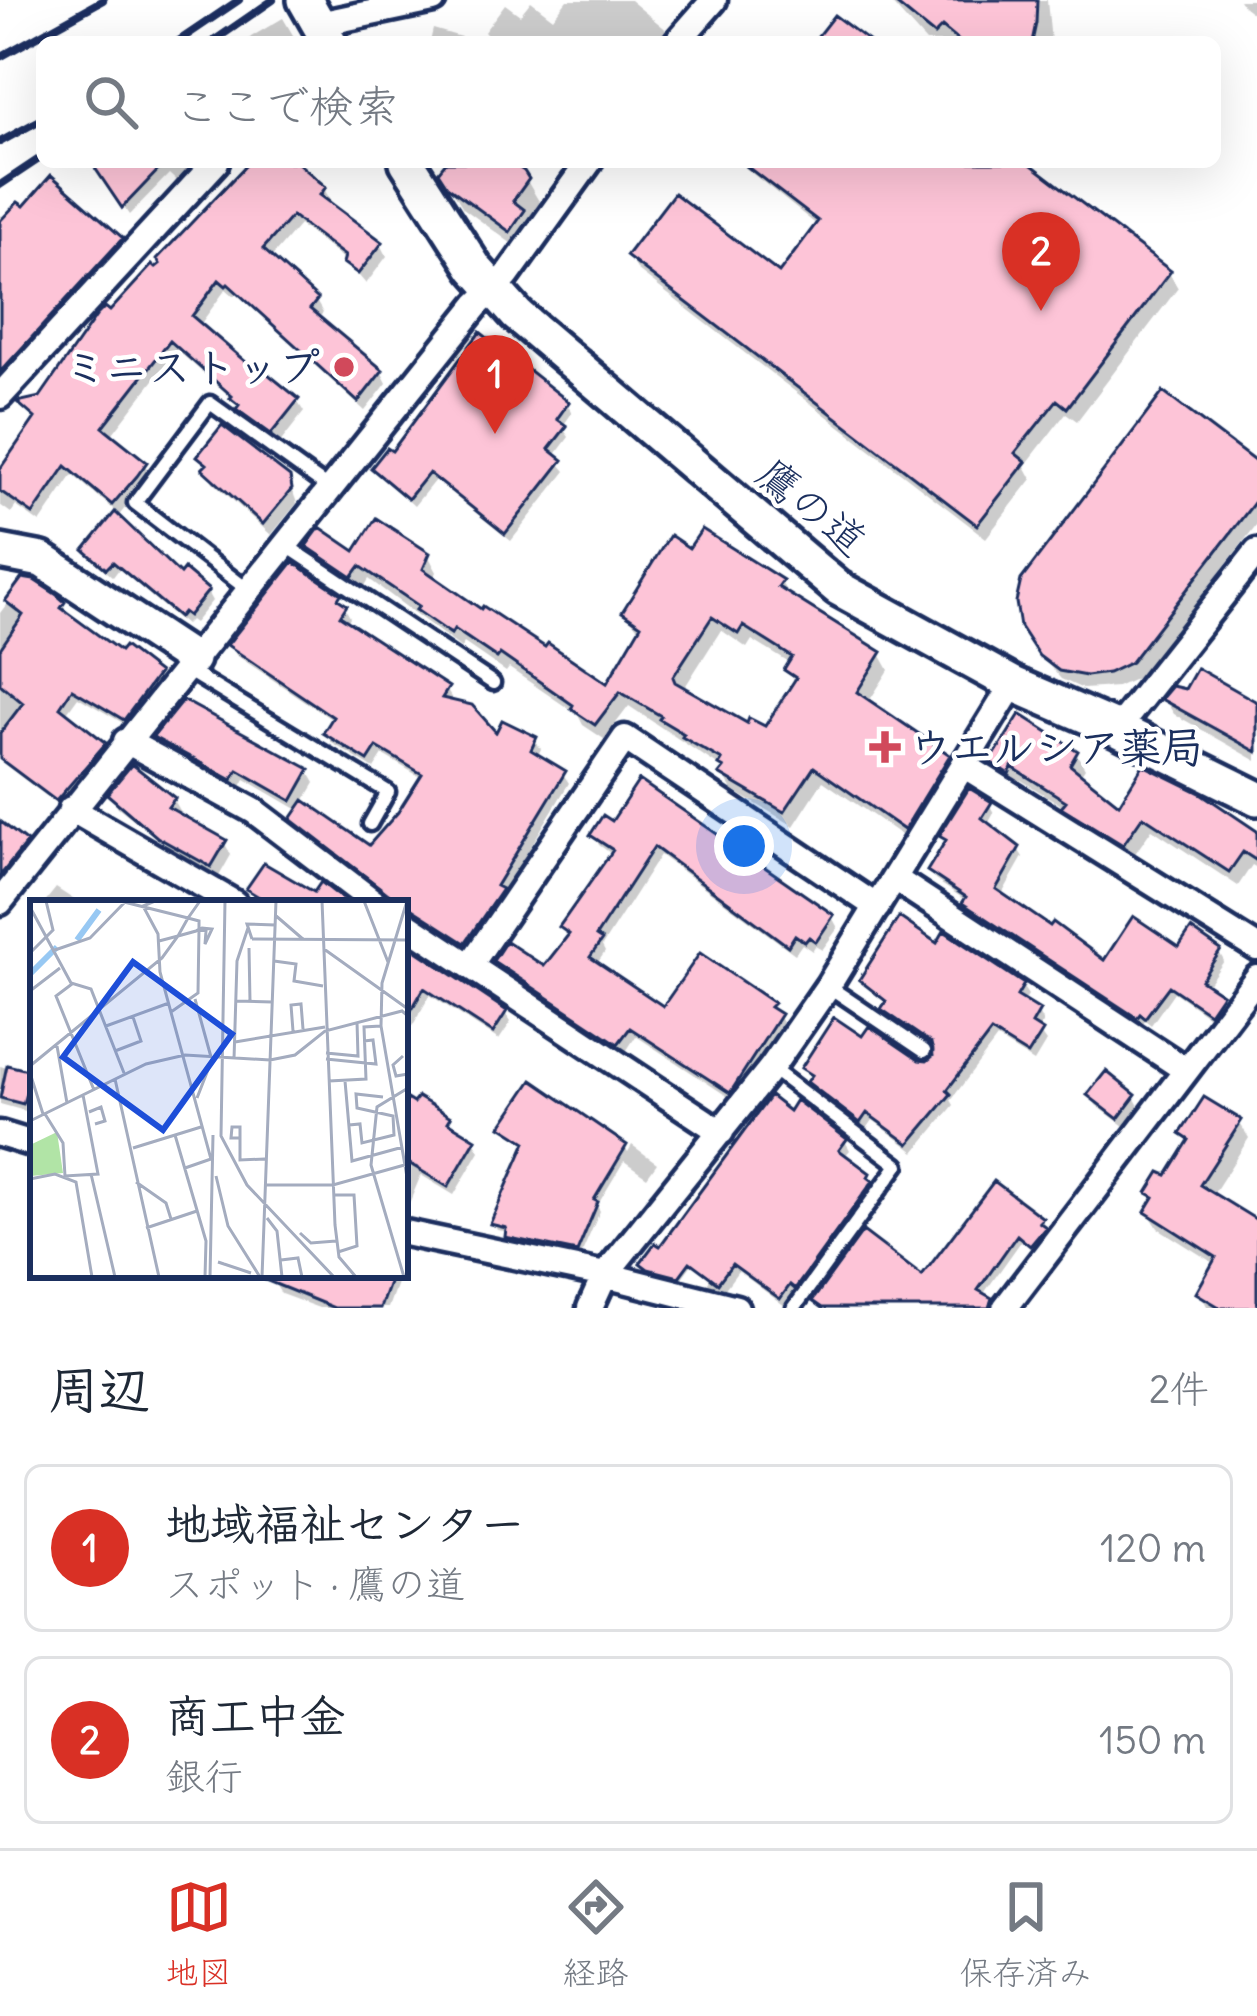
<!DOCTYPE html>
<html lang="ja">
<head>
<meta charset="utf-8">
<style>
  body { margin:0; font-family:Delius,"Klee One",sans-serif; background:#f2f2f3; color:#1f2937 }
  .you { position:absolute; left:744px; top:846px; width:42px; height:42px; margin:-30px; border:9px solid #fff; border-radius:50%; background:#1a73e8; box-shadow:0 0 0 18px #1a73e833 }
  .badge { display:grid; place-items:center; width:78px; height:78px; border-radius:50%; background:#d93025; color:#fff; font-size:39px; font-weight:700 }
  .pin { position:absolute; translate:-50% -99px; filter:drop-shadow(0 3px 6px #0008) }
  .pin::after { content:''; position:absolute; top:63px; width:42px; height:36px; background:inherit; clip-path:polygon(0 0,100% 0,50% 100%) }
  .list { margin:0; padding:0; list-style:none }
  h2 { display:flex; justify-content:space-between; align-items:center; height:156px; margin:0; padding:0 48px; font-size:51px }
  h2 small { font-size:39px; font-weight:400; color:#747a83 }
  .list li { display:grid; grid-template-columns:78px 1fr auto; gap:36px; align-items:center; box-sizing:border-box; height:168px; margin:0 24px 24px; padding:0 24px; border:3px solid #e0e1e3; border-radius:18px }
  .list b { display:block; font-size:45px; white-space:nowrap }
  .list p { margin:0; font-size:39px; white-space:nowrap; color:#747a83 }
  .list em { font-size:39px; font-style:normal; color:#747a83 }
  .icon { flex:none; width:66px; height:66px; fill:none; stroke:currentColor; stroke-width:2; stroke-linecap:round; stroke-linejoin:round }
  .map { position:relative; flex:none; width:1257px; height:1308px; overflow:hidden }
  .search { position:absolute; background:#fff; box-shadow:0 12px 48px #0002; left:36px; right:36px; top:36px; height:132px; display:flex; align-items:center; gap:30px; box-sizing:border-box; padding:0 42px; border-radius:18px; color:#747a83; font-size:45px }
  .sheet { height:540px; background:#fff }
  nav { display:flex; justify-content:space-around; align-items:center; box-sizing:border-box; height:168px; border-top:3px solid #e0e1e3; background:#fff; font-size:33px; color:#747a83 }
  nav a { display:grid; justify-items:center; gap:6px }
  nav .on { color:#d93025 }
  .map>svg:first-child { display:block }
</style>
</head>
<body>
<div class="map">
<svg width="1257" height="1308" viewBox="0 0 1257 1308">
  <rect width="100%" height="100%" fill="#fff"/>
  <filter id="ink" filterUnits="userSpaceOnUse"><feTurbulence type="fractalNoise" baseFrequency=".00833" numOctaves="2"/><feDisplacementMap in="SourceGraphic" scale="24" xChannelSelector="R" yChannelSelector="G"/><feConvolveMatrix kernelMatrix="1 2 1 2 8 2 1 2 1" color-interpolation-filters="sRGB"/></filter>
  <g filter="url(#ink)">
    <!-- shadow -->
    <path fill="#0003" fill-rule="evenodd" d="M 567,0 L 630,0 L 669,32 L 661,42 L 494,42 L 484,32 L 505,4 L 520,15 L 531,1 L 553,18 Z
      M 888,0 L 1047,0 L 1051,42 L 926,42 Z
      M 1239,0 L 1257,0 L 1257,17 L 1243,6 Z
      M 283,18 L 297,42 L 246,42 L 251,37 Z
      M 433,29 L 475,41 L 476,42 L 430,42 Z
      M 93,162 L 204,162 L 182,186 L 169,174 L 129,215 Z
      M 252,162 L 301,162 L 299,168 L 324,189 L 331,201 L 328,204 L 381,244 L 387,256 L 366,284 L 346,261 L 299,225 L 270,259 L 316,301 L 323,313 L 317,319 L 381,371 L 387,383 L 365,411 L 236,293 L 234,296 L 226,289 L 199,326 L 254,373 L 297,401 L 304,412 L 279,444 L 246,420 L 235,401 L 177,350 L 110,437 L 144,464 L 151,476 L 117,518 L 180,578 L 207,592 L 212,601 L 194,623 L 190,620 L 185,625 L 119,569 L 113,577 L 93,560 L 88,551 L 118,513 L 73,475 L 40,523 L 16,506 L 11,513 L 0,505 L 0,475 L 36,422 L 21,404 L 42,399 L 110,315 L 155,272 Z
      M 450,162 L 503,162 L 527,181 L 540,203 L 527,220 L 536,234 L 523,252 L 463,208 L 442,172 Z
      M 738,162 L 1023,162 L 1169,273 L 1178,288 L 1077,421 L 1066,413 L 1025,466 L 1032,479 L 986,538 L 638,271 L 629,256 L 779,277 L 818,226 Z
      M 0,214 L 5,220 L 120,240 L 126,250 L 0,386 Z
      M 567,404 L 572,413 L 562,427 L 569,437 L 554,457 L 566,471 L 511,541 L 435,480 L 414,506 L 374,469 Z
      M 201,456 L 288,479 L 297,503 L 271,535 L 213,482 Z
      M 1257,467 L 1257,524 L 1139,677 L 1117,687 L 1083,689 L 1061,679 L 1038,653 Z
      M 309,546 L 356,555 L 428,555 L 437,572 L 433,580 L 608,687 L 641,632 L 625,612 L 690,553 L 781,582 L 790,598 L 880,654 L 889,670 L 868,703 L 948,758 L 957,773 L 914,844 L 823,781 L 794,826 L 732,790 L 723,774 L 725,770 L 629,706 L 604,739 L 583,725 L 578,715 L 509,668 L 506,672 L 464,643 L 461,648 L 369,579 L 362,591 L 318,562 ZM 721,630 L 747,648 L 752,640 L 791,664 L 788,670 L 796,684 L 767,730 L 748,727 L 683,690 Z
      M 24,581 L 63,604 L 67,615 L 156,675 L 162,684 L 130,727 L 78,697 L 65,715 L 103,745 L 109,754 L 62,808 L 0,761 L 0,613 Z
      M 338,596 L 350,617 L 346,624 L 446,689 L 452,699 L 450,703 L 496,738 L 535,740 L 541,749 L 537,757 L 563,774 L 569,783 L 502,894 L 505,901 L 471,951 L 421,918 L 405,917 L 405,903 L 394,903 L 301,829 L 295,819 L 300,811 L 245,779 L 239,790 L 163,749 L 157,737 L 308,771 L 315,783 L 303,803 L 369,849 L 400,813 L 422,778 L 383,755 L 374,769 L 332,743 L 327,733 L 334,721 L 236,655 L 230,645 Z
      M 1165,700 L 1257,705 L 1257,761 L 1174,714 Z
      M 1076,753 L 1085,768 L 1079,777 L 1120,809 L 1257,835 L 1257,868 L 1252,865 L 1238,886 L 1152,829 L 1132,858 L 1073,822 L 1066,808 L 1021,780 L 1017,787 L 1002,777 L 994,762 Z
      M 111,794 L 173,800 L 180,812 L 177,815 L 224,842 L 231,855 L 218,878 L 169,847 L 118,807 Z
      M 989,804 L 994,813 L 987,826 L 1018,849 L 1023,857 L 1001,896 L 1105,964 L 1179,951 L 1219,952 L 1224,961 L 1206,987 L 1225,1005 L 1214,1020 L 1174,992 L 1151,1025 L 1145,1020 L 1142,1025 L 970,912 L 967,901 L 935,880 L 930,871 L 948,844 L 943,836 Z
      M 604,819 L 832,917 L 838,928 L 822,950 L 815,946 L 812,951 L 802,944 L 795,954 L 660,855 L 602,946 L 605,952 L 596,965 L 663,1011 L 771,1005 L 785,1027 L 736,1102 L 636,1036 L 625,1053 L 502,972 L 496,961 L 545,970 L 569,938 L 562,927 L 613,855 L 599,845 L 594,835 Z
      M 0,825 L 29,853 L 15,871 L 0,859 Z
      M 56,888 L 79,903 L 44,903 Z
      M 405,946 L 505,1013 L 511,1022 L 499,1040 L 430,995 L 405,1039 Z
      M 938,947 L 1022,986 L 1028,995 L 1023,1003 L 1038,1013 L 1043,1022 L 1038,1031 L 1046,1042 L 1034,1062 L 997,1039 L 951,1100 L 954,1105 L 915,1152 L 873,1120 L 866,1130 L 816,1092 L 805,1068 L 863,1041 L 918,1063 L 928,1064 L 936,1057 L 933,1048 L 889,1018 L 884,1009 L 887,1004 L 862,980 Z
      M 0,1066 L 33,1075 L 33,1124 L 28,1122 L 28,1127 L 26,1123 L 29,1112 L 0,1104 Z
      M 1091,1095 L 1134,1097 L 1139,1106 L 1124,1126 L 1096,1105 Z
      M 405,1102 L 449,1119 L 455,1130 L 474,1141 L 480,1151 L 454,1195 L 421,1175 L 405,1213 Z
      M 789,1115 L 845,1141 L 850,1150 L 844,1157 L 868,1175 L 876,1192 L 801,1295 L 796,1292 L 785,1306 L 738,1271 L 721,1294 L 713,1291 L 708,1283 L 734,1208 L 678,1283 L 649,1272 L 644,1263 L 661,1251 Z
      M 1239,1122 L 1249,1138 L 1212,1196 L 1257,1223 L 1257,1308 L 1208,1308 L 1200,1293 L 1215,1264 L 1158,1228 L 1148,1212 L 1155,1201 L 1151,1193 L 1168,1179 L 1190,1145 L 1184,1134 Z
      M 505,1126 L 625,1147 L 628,1152 L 632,1145 L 657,1163 L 647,1177 L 624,1161 L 597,1206 L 600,1211 L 580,1257 L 511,1243 L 509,1232 L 497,1230 L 494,1224 L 528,1145 Z
      M 1041,1220 L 1045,1227 L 1032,1249 L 1022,1240 L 982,1296 L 987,1308 L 820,1308 L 816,1301 L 922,1280 Z
      M 278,1275 L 396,1275 L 398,1280 L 388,1308 L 319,1308 L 281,1294 L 275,1284 Z"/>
    <!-- building -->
    <path fill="#fdc4d7" stroke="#1b2f5e" stroke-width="3" fill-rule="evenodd" d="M 891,0 L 1037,0 L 1036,23 L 1032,42 L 960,42 L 942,27 L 934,35 Z
      M 834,15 L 870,42 L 813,42 Z
      M 91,162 L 166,162 L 122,208 Z
      M 249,162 L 297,162 L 326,187 L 320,195 L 383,242 L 358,274 L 343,263 L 345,256 L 292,216 L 263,249 L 318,299 L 310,309 L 383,370 L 358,402 L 228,284 L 226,286 L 219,280 L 192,316 L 254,369 L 257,365 L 299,399 L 271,434 L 236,409 L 239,405 L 230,398 L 232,396 L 170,341 L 103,427 L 147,462 L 137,476 L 112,505 L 66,466 L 33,514 L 0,491 L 0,469 L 35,418 L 17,402 L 40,397 L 97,315 L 105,307 L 110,311 L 152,265 L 155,268 L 160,264 L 157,259 Z
      M 446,162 L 511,162 L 524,171 L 529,179 L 513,201 L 525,210 L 510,232 L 447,186 L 438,172 Z
      M 741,162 L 1028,162 L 1171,271 L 1067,408 L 1057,400 L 1015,453 L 1026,462 L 977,525 L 626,256 L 674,193 L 779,273 L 818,221 Z
      M 51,175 L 123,238 L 0,372 L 0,221 L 18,202 L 24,206 Z
      M 480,332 L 569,402 L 557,419 L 567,426 L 549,449 L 563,460 L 505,534 L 429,473 L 408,499 L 371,468 L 387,448 L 392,451 Z
      M 1163,392 L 1257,463 L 1257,499 L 1131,662 L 1108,673 L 1086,676 L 1059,671 L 1039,656 L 1020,627 L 1016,602 L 1021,580 Z
      M 222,425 L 290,477 L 292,489 L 263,524 L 202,469 L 207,464 L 197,456 Z
      M 115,512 L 180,574 L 184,569 L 209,590 L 188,616 L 183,612 L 179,617 L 113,562 L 106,569 L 84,550 Z
      M 376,518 L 430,553 L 423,569 L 481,609 L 483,606 L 545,647 L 548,643 L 607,683 L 641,625 L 622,612 L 670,535 L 689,548 L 702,529 L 783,580 L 778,587 L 882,652 L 857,692 L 950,755 L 904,830 L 814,767 L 784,812 L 719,774 L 724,768 L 719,765 L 722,760 L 682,737 L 684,734 L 659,719 L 661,716 L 620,692 L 595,725 L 571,709 L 573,705 L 500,654 L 497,658 L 454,629 L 451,634 L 416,610 L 419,606 L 360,566 L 352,577 L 306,546 L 320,527 L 355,551 ZM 712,617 L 738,634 L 743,626 L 792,657 L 784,670 L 796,678 L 765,726 L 749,718 L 747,723 L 675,682 L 673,677 Z
      M 293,562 L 341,594 L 338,599 L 347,605 L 340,616 L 449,687 L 442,698 L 472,705 L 496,732 L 502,720 L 537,737 L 531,750 L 566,771 L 496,886 L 502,889 L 465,943 L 387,893 L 291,819 L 304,800 L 369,845 L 398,812 L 422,774 L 377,747 L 368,761 L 323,733 L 333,717 L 227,645 Z
      M 22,578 L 34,580 L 57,595 L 65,602 L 61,608 L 120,651 L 124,646 L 159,673 L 124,720 L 72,689 L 60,707 L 106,743 L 56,801 L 0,759 L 0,733 L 23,703 L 0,684 L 0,649 L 23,615 L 5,601 Z
      M 1197,668 L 1257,702 L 1257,752 L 1161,699 L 1172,686 L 1185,689 Z
      M 183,700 L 310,769 L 292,801 L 238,770 L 232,780 L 153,737 Z
      M 1020,714 L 1078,751 L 1070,765 L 1119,804 L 1143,765 L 1202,794 L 1257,831 L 1257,861 L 1243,852 L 1229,872 L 1143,816 L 1123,845 L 1061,807 L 1066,801 L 1012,767 L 1009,774 L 990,762 Z
      M 132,764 L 175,798 L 168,807 L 227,840 L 211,867 L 157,837 L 107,794 Z
      M 639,780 L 834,915 L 816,942 L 809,937 L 805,942 L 795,935 L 788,946 L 654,847 L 596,936 L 602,940 L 590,957 L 663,1006 L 700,953 L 774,1003 L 770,1007 L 781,1014 L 730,1093 L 630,1028 L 618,1044 L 493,961 L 506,941 L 544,966 L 569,934 L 559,927 L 613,850 L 590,835 L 603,815 L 612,821 Z
      M 969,788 L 992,802 L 982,818 L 1020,847 L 996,889 L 1050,926 L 1053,922 L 1104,960 L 1133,916 L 1179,947 L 1191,929 L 1221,950 L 1201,980 L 1222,994 L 1209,1013 L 1169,986 L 1145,1018 L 1140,1014 L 1137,1018 L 962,903 L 966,897 L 927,871 L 946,840 L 939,836 Z
      M 0,821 L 27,842 L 0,876 Z
      M 264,863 L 314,892 L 321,882 L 344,900 L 341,903 L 269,903 L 246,889 Z
      M 899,917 L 937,943 L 944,931 L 1024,984 L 1017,996 L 1040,1010 L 1032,1024 L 1043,1031 L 1028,1055 L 991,1032 L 947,1090 L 951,1094 L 909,1144 L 867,1113 L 860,1123 L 807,1082 L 812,1075 L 801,1068 L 834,1017 L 862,1036 L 869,1026 L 919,1060 L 927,1061 L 933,1056 L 931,1043 L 881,1009 L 886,1001 L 859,980 Z
      M 405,943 L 507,1011 L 493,1033 L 424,988 L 405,1021 Z
      M 7,1065 L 32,1071 L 23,1104 L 0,1098 Z
      M 1106,1071 L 1136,1095 L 1118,1119 L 1087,1095 Z
      M 532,1080 L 627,1145 L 594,1200 L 598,1202 L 577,1252 L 505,1237 L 506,1228 L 490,1224 L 526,1142 L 501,1126 Z
      M 770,1096 L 789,1111 L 796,1100 L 847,1139 L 839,1150 L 870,1173 L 868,1177 L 873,1181 L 795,1289 L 790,1285 L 780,1299 L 732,1264 L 718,1283 L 690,1262 L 679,1277 L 648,1269 L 640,1263 L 655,1243 L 660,1246 Z
      M 418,1097 L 451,1117 L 448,1122 L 476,1139 L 448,1187 L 405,1161 L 405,1098 L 413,1103 Z
      M 1204,1097 L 1242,1120 L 1200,1185 L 1257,1220 L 1257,1308 L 1221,1308 L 1196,1293 L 1216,1257 L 1145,1212 L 1154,1197 L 1147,1193 L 1160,1172 L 1167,1175 L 1189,1140 L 1180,1134 Z
      M 994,1181 L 1043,1218 L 1039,1222 L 1046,1227 L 1030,1246 L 1017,1235 L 978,1290 L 992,1298 L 989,1308 L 822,1308 L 812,1301 L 863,1231 L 922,1276 Z
      M 253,1275 L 392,1275 L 380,1308 L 334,1308 Z"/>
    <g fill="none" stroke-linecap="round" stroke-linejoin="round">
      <defs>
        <path id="lane" d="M 284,544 L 493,683
          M 248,590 L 135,503 L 210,403 L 328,488
          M 185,669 L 388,792 L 370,824
          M 828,986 L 924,1051
          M 771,1068 L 898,1165 L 794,1308"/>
        <path id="street" d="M 319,24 L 433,0
          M 677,42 L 714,0
          M 0,396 L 216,162
          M 1117,729 L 1257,552
          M 126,741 L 254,811 L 375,903
          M 965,766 L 1257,948
          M 71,809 L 234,903
          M 895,879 L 1186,1070
          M 0,902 L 477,305 L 507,276 L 589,162
          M 405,923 L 721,1132
          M 471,964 L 625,738 L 877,907
          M 0,1134 L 33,1144
          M 405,1233 L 605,1275 L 736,1308
          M 590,1308 L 605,1275 L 771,1068 L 828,986 L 1013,684
          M 1005,1308 L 1257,978"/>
        <path id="secondary" d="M 305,0 L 329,42
          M 407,162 L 475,268 L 517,315 L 838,588 L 1013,684 L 1117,729 L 1257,798
          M 0,552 L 42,560 L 192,659"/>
      </defs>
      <!-- lane casing -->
      <use href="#lane" stroke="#1b2f5e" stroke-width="21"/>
      <!-- street casing -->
      <use href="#street" stroke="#1b2f5e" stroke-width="33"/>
      <!-- secondary casing -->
      <use href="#secondary" stroke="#1b2f5e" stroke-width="42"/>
      <!-- lane -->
      <use href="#lane" stroke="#fff" stroke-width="12"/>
      <!-- street -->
      <use href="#street" stroke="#fff" stroke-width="24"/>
      <!-- secondary -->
      <use href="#secondary" stroke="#fff" stroke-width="33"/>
      <!-- rail -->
      <path stroke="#1b2f5e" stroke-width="8" d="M 177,42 L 239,0
        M 212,42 L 273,0
        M 0,57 L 103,0
        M 0,142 L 42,119
        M 0,185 L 42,157"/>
    </g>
  </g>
  <!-- markers -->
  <g fill="#d1495b" stroke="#fff" stroke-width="4.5">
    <circle cx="344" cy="367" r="12"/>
    <path d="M879 729h12v12h12v12h-12v12h-12v-12h-12v-12h12z"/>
  </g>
  <g text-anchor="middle" stroke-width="9" stroke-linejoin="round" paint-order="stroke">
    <!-- poi labels -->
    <g font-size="42" font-weight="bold" fill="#1b2f5e" stroke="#fff" text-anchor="end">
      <text x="320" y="382">ミニストップ</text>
      <text x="909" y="762" text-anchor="start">ウエルシア薬局</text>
    </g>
    <!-- street labels -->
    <g font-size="42" fill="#1b2f5e" stroke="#fff">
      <text transform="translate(812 507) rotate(39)" y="15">鷹の道</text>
    </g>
  </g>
  <!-- overview -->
  <g transform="translate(30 900)">
    <rect width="378" height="378" fill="#fff"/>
    <path d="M 27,232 L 33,273 L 1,276 L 0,245 Z" fill="#b1e4a6"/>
    <path fill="none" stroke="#97c8f3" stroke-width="6" d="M 47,40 L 69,10M 0,74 L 27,47"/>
    <path fill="none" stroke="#a4acbf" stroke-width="3" d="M 90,1 L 158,18 L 170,1M 125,1 L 113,6 L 128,34 L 130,72 L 181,259 L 155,268M 195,1 L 191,236 L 217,285 L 304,377M 292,1 L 305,325 L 309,357 L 326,377M 334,1 L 358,62M 377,1 L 352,83 L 351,126 L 378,283M 0,7 L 41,83 L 61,89 L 94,173M 245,15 L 274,40M 222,39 L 378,40M 222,39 L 217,24 L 245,25M 219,48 L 220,101M 294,49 L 378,109M 22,51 L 60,38 L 95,2M 0,53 L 23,30 L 16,1M 244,61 L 266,64 L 264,81 L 293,86M 42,84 L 26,96 L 64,190M 0,91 L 30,68M 165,99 L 181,157M 206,101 L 242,102M 141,112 L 168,93 L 169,29M 76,126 L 139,103M 263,131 L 261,105 L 271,104 L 273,129M 205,142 L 295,127M 27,146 L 37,203M 85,151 L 111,141 L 103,117M 296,153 L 328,156 L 327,122M 373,156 L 363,165 L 366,176 L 378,174M 204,159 L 207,61 L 218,28M 296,159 L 346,164 L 343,140 L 334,141M 240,160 L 265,155 L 295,131 L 372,111 L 378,116M 0,166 L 132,58 L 148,36 L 158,18 L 169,21 L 169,29 L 176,31 L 175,44 L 182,29 L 172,28 L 169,29 L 166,31 L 148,36 L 129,41M 0,173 L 13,214M 85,179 L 129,377M 299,181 L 336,179 L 334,127 L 351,126M 315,181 L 322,261 L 373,247M 167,198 L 183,157M 59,212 L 71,207 L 75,221 L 65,224M 15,214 L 33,243 L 35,276 L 68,274 L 53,195M 0,221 L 116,164 L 155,155 L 240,160M 319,225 L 330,224 L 332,243 L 364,235 L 363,216 L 327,208 L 326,194 L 353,197M 145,235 L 176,341 L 175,377M 210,238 L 201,238 L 202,227 L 210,227 L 210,260 L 235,259M 103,248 L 171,227M 61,274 L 85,377M 186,276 L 198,326 L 230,377M 0,279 L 25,274 L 46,282 L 62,377M 106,282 L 136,303 L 141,319M 234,285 L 303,285 L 378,264M 304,295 L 324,295 L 327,346 L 308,352M 237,318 L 247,331 L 252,377M 116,328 L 167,311M 270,333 L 281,343 L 306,341M 251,360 L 268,358 L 272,377M 194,364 L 188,362 L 221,373M 180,377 L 183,235M 232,377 L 246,1M 374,377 L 341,265 L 347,207 L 378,188"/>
    <path fill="#1d4ed8" fill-opacity="0.15" stroke="#1d4ed8" stroke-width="6" d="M 103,62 L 202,134 L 133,230 L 33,157 Z"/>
    <rect width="378" height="378" fill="none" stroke="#1b2f5e" stroke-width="6"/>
  </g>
</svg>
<div class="you"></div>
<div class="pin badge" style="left:495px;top:434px">1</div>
<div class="pin badge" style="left:1041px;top:311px">2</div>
<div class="search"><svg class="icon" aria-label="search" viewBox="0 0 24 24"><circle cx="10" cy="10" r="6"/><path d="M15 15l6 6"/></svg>ここで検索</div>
</div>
<section class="sheet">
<h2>周辺<small>2件</small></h2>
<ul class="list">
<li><span class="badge">1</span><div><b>地域福祉センター</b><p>スポット · 鷹の道</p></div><em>120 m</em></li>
<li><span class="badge">2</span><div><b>商工中金</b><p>銀行</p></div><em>150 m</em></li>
</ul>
</section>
<nav>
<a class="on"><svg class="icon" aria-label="map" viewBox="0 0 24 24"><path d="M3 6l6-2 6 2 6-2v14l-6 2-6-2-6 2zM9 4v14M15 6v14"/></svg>地図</a>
<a><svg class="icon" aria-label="directions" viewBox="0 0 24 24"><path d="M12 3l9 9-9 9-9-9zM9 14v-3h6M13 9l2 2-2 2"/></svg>経路</a>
<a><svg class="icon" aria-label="saved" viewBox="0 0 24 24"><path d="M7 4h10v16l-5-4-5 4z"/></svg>保存済み</a>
</nav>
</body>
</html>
